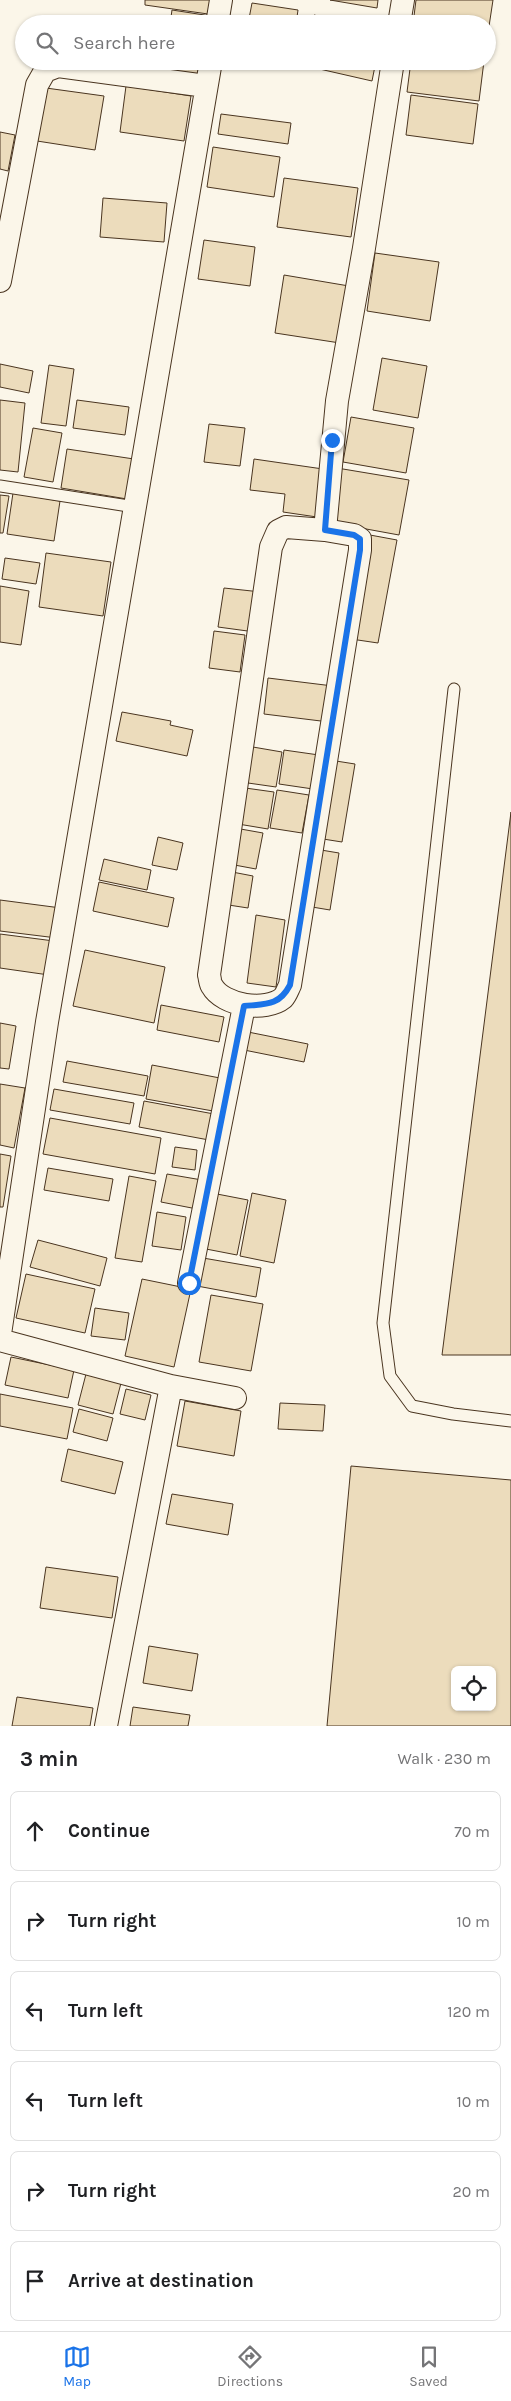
<!DOCTYPE html>
<html lang="en">
<head>
<meta charset="utf-8">
<style>
  body { margin:0; font-family:Karla,sans-serif; background:#f2f2f2; color:#202124 }
  .controls { position:absolute; right:15px; bottom:15px; display:grid; overflow:hidden; border-radius:8px; box-shadow:0 1px 4px #0004 }
  .controls button { width:45px; height:45px; display:grid; place-items:center; padding:0; border:0; border-bottom:1px solid #e0e0e0; background:#fff; color:#202124; font:25px sans-serif }
  .stop { position:absolute; width:15px; height:15px; margin:-11px; border:4px solid #1a73e8; border-radius:50%; background:#fff }
  .stop.end { background:#1a73e8; border-color:#fff; box-shadow:0 1px 5px #0008 }
  .list { margin:0; padding:0; list-style:none }
  h2 { display:flex; justify-content:space-between; align-items:center; height:65px; margin:0; padding:0 20px; font-size:21px }
  h2 small { font-size:16px; font-weight:400; color:#757577 }
  .list li { display:grid; grid-template-columns:32px 1fr auto; gap:15px; align-items:center; box-sizing:border-box; height:80px; margin:0 10px 10px; padding:0 10px; border:1px solid #e0e0e0; border-radius:8px }
  .list b { display:block; font-size:19px; white-space:nowrap }
  .list em { font-size:16px; font-style:normal; color:#757577 }
  .icon { flex:none; width:28px; height:28px; fill:none; stroke:currentColor; stroke-width:2; stroke-linecap:round; stroke-linejoin:round }
  .map { position:relative; flex:none; width:511px; height:1726px; overflow:hidden }
  .search { position:absolute; background:#fff; box-shadow:0 1px 4px #0004; left:15px; right:15px; top:15px; height:55px; display:flex; align-items:center; gap:12px; box-sizing:border-box; padding:0 18px; border-radius:28px; color:#757577; font-size:19px }
  .sheet { height:605px; background:#fff }
  nav { display:flex; justify-content:space-around; align-items:center; box-sizing:border-box; height:70px; border-top:1px solid #e0e0e0; background:#fff; font-size:14px; color:#757577 }
  nav a { display:grid; justify-items:center; gap:2px }
  nav .on { color:#1a73e8 }
  .map>svg:first-child { display:block }
</style>
</head>
<body>
<div class="map">
<svg width="511" height="1726" viewBox="0 0 511 1726">
  <rect width="100%" height="100%" fill="#fbf6e9"/>
  <!-- building -->
  <path fill="#ecdcbc" stroke="#4a3520" fill-rule="evenodd" d="M 145,0 L 217,0 L 215,15 L 145,5 Z
    M 330,0 L 378,0 L 377,8 Z
    M 416,0 L 493,0 L 488,33 L 487,24 L 413,24 Z
    M 252,3 L 298,10 L 296,24 L 248,24 Z
    M 172,10 L 211,16 L 210,24 L 170,24 Z
    M 314,15 L 353,24 L 312,24 Z
    M 164,61 L 204,61 L 202,76 L 162,70 Z
    M 303,61 L 376,61 L 372,81 L 302,65 Z
    M 411,61 L 484,61 L 479,101 L 407,92 Z
    M 126,86 L 191,96 L 184,141 L 120,132 Z
    M 46,88 L 104,96 L 95,150 L 37,141 Z
    M 411,95 L 478,104 L 473,144 L 406,135 Z
    M 221,114 L 291,123 L 288,144 L 218,134 Z
    M 0,132 L 15,135 L 8,171 L 0,169 Z
    M 213,147 L 280,157 L 274,197 L 207,187 Z
    M 284,178 L 358,188 L 351,237 L 277,227 Z
    M 103,198 L 167,203 L 164,242 L 100,237 Z
    M 204,240 L 255,247 L 250,286 L 198,279 Z
    M 375,253 L 439,262 L 430,321 L 367,311 Z
    M 284,275 L 349,286 L 340,343 L 275,333 Z
    M 382,358 L 427,366 L 418,418 L 373,410 Z
    M 0,364 L 33,371 L 29,393 L 0,387 Z
    M 49,365 L 74,369 L 66,426 L 41,423 Z
    M 0,400 L 25,403 L 18,472 L 0,470 Z
    M 77,400 L 129,407 L 125,435 L 73,428 Z
    M 351,417 L 414,428 L 406,473 L 343,462 Z
    M 209,424 L 245,428 L 240,466 L 204,462 Z
    M 33,428 L 62,433 L 53,482 L 24,477 Z
    M 67,449 L 134,459 L 127,499 L 61,488 Z
    M 254,459 L 323,469 L 317,517 L 283,512 L 285,494 L 250,490 Z
    M 337,468 L 409,480 L 399,535 L 328,522 Z
    M 13,493 L 60,501 L 54,541 L 7,534 Z
    M 0,495 L 9,496 L 3,533 L 0,533 Z
    M 370,535 L 397,540 L 378,643 L 351,639 Z
    M 46,553 L 111,562 L 103,616 L 39,607 Z
    M 5,558 L 40,563 L 36,584 L 2,579 Z
    M 0,586 L 29,591 L 21,645 L 0,642 Z
    M 224,588 L 261,592 L 255,632 L 218,627 Z
    M 214,631 L 245,635 L 240,672 L 209,668 Z
    M 268,678 L 333,686 L 329,722 L 264,714 Z
    M 122,712 L 171,721 L 170,725 L 193,730 L 187,756 L 116,741 Z
    M 247,746 L 282,752 L 276,787 L 241,782 Z
    M 284,750 L 319,755 L 313,789 L 279,784 Z
    M 336,761 L 355,764 L 342,842 L 323,839 Z
    M 238,787 L 274,792 L 268,829 L 232,823 Z
    M 277,790 L 309,795 L 302,833 L 270,828 Z
    M 511,812 L 511,1355 L 442,1355 Z
    M 235,828 L 263,833 L 256,869 L 229,864 Z
    M 158,837 L 183,843 L 177,870 L 152,865 Z
    M 321,850 L 339,853 L 330,910 L 312,907 Z
    M 104,859 L 151,870 L 147,890 L 99,880 Z
    M 227,871 L 253,876 L 248,908 L 222,904 Z
    M 99,882 L 174,898 L 168,927 L 93,911 Z
    M 0,900 L 61,908 L 57,938 L 0,931 Z
    M 256,915 L 285,920 L 276,987 L 247,983 Z
    M 0,934 L 54,941 L 49,975 L 0,968 Z
    M 85,950 L 165,967 L 154,1023 L 73,1006 Z
    M 161,1005 L 224,1017 L 219,1042 L 157,1030 Z
    M 0,1023 L 16,1026 L 9,1069 L 0,1068 Z
    M 243,1031 L 308,1044 L 304,1062 L 239,1049 Z
    M 67,1061 L 148,1076 L 144,1096 L 63,1082 Z
    M 152,1065 L 220,1078 L 213,1111 L 146,1099 Z
    M 0,1084 L 25,1088 L 14,1148 L 0,1145 Z
    M 54,1089 L 134,1103 L 130,1124 L 50,1110 Z
    M 144,1101 L 214,1114 L 209,1140 L 139,1127 Z
    M 50,1118 L 161,1138 L 155,1174 L 43,1154 Z
    M 175,1147 L 197,1150 L 195,1170 L 172,1167 Z
    M 0,1154 L 11,1156 L 3,1207 L 0,1207 Z
    M 48,1168 L 113,1179 L 109,1201 L 44,1190 Z
    M 167,1174 L 202,1180 L 197,1209 L 161,1202 Z
    M 129,1176 L 156,1181 L 142,1262 L 115,1258 Z
    M 252,1193 L 286,1200 L 274,1263 L 240,1256 Z
    M 217,1194 L 248,1200 L 237,1255 L 206,1249 Z
    M 157,1212 L 186,1217 L 181,1250 L 152,1246 Z
    M 38,1240 L 107,1258 L 100,1286 L 30,1267 Z
    M 203,1258 L 261,1268 L 256,1297 L 197,1286 Z
    M 26,1274 L 95,1289 L 85,1333 L 16,1318 Z
    M 142,1279 L 191,1289 L 174,1367 L 125,1356 Z
    M 211,1295 L 263,1304 L 251,1371 L 199,1362 Z
    M 95,1308 L 129,1313 L 125,1340 L 91,1336 Z
    M 11,1357 L 74,1370 L 68,1398 L 5,1385 Z
    M 86,1374 L 121,1383 L 113,1414 L 78,1405 Z
    M 126,1389 L 151,1395 L 145,1420 L 120,1414 Z
    M 0,1394 L 73,1408 L 67,1439 L 0,1426 Z
    M 185,1401 L 241,1411 L 234,1456 L 177,1446 Z
    M 280,1403 L 325,1405 L 323,1431 L 278,1429 Z
    M 79,1409 L 113,1418 L 107,1441 L 73,1432 Z
    M 68,1449 L 123,1462 L 115,1494 L 61,1481 Z
    M 351,1466 L 511,1480 L 511,1726 L 327,1726 ZM 455,1670 L 492,1670 L 492,1707 L 455,1707 Z
    M 172,1494 L 233,1504 L 228,1535 L 166,1524 Z
    M 46,1567 L 118,1577 L 112,1618 L 40,1608 Z
    M 149,1646 L 198,1654 L 192,1691 L 143,1683 Z
    M 17,1697 L 93,1708 L 90,1726 L 12,1726 Z
    M 133,1707 L 190,1715 L 188,1726 L 130,1726 Z"/>
  <g fill="none" stroke-linecap="round" stroke-linejoin="round">
    <defs>
      <path id="lane" d="M 0,486 L 135,507
        M 454,689 L 383,1323 L 390,1376 L 412,1406 L 453,1414 L 511,1421"/>
      <path id="street" d="M 217,24 L 221,0
        M 399,24 L 403,0
        M 0,281 L 37,85 L 45,71 L 58,66 L 206,86
        M 325,530 L 354,535 L 360,539 L 360,550 L 290,985 C 288,989 286,995 283,998 C 266,1012 223,1006 212,986 C 210,984 210,978 209,975 L 271,547 L 278,531 L 286,527 L 325,530 L 337,401 L 364,248 L 393,61
        M 189,1283 L 244,1006
        M 0,1334 L 47,1022 L 211,61
        M 0,1340 L 171,1386 L 235,1398
        M 106,1726 L 171,1386"/>
    </defs>
    <!-- lane casing -->
    <use href="#lane" stroke="#4a3520" stroke-width="13"/>
    <!-- street casing -->
    <use href="#street" stroke="#4a3520" stroke-width="24"/>
    <!-- lane -->
    <use href="#lane" stroke="#fbf6e9" stroke-width="11"/>
    <!-- street -->
    <use href="#street" stroke="#fbf6e9" stroke-width="22"/>
  </g>
  <g fill="none" stroke-linecap="round" stroke-linejoin="round">
    <!-- route -->
    <path stroke="#1a73e8" stroke-width="6" d="M 189,1283 L 244,1006 C 266,1004 279,1006 290,985 L 360,550 L 360,539 L 354,535 L 325,530 L 332,440"/>
  </g>
</svg>
<div class="controls">
<button><svg class="icon" aria-label="locate" viewBox="0 0 24 24"><circle cx="12" cy="12" r="6"/><path d="M12 2v4M12 18v4M2 12h4M18 12h4"/></svg></button>
</div>
<div class="stop" style="left:189px;top:1283px"></div>
<div class="stop end" style="left:332px;top:440px"></div>
<div class="search"><svg class="icon" aria-label="search" viewBox="0 0 24 24"><circle cx="10" cy="10" r="6"/><path d="M15 15l6 6"/></svg>Search here</div>
</div>
<section class="sheet">
<h2>3 min<small>Walk · 230 m</small></h2>
<ul class="list">
<li><svg class="icon" aria-label="ahead" viewBox="0 0 24 24"><path d="M12 20V5M6 11l6-6 6 6"/></svg><div><b>Continue</b></div><em>70 m</em></li>
<li><svg class="icon" aria-label="right" viewBox="0 0 24 24"><path d="M7 20v-9h11M14 6l5 5-5 5"/></svg><div><b>Turn right</b></div><em>10 m</em></li>
<li><svg class="icon" aria-label="left" viewBox="0 0 24 24"><path d="M17 20v-9H6M10 6l-5 5 5 5"/></svg><div><b>Turn left</b></div><em>120 m</em></li>
<li><svg class="icon" aria-label="left" viewBox="0 0 24 24"><path d="M17 20v-9H6M10 6l-5 5 5 5"/></svg><div><b>Turn left</b></div><em>10 m</em></li>
<li><svg class="icon" aria-label="right" viewBox="0 0 24 24"><path d="M7 20v-9h11M14 6l5 5-5 5"/></svg><div><b>Turn right</b></div><em>20 m</em></li>
<li><svg class="icon" aria-label="arrive" viewBox="0 0 24 24"><path d="M6 21V4h12l-3 4 3 4H6"/></svg><div><b>Arrive at destination</b></div></li>
</ul>
</section>
<nav>
<a class="on"><svg class="icon" aria-label="map" viewBox="0 0 24 24"><path d="M3 6l6-2 6 2 6-2v14l-6 2-6-2-6 2zM9 4v14M15 6v14"/></svg>Map</a>
<a><svg class="icon" aria-label="directions" viewBox="0 0 24 24"><path d="M12 3l9 9-9 9-9-9zM9 14v-3h6M13 9l2 2-2 2"/></svg>Directions</a>
<a><svg class="icon" aria-label="saved" viewBox="0 0 24 24"><path d="M7 4h10v16l-5-4-5 4z"/></svg>Saved</a>
</nav>
</body>
</html>
